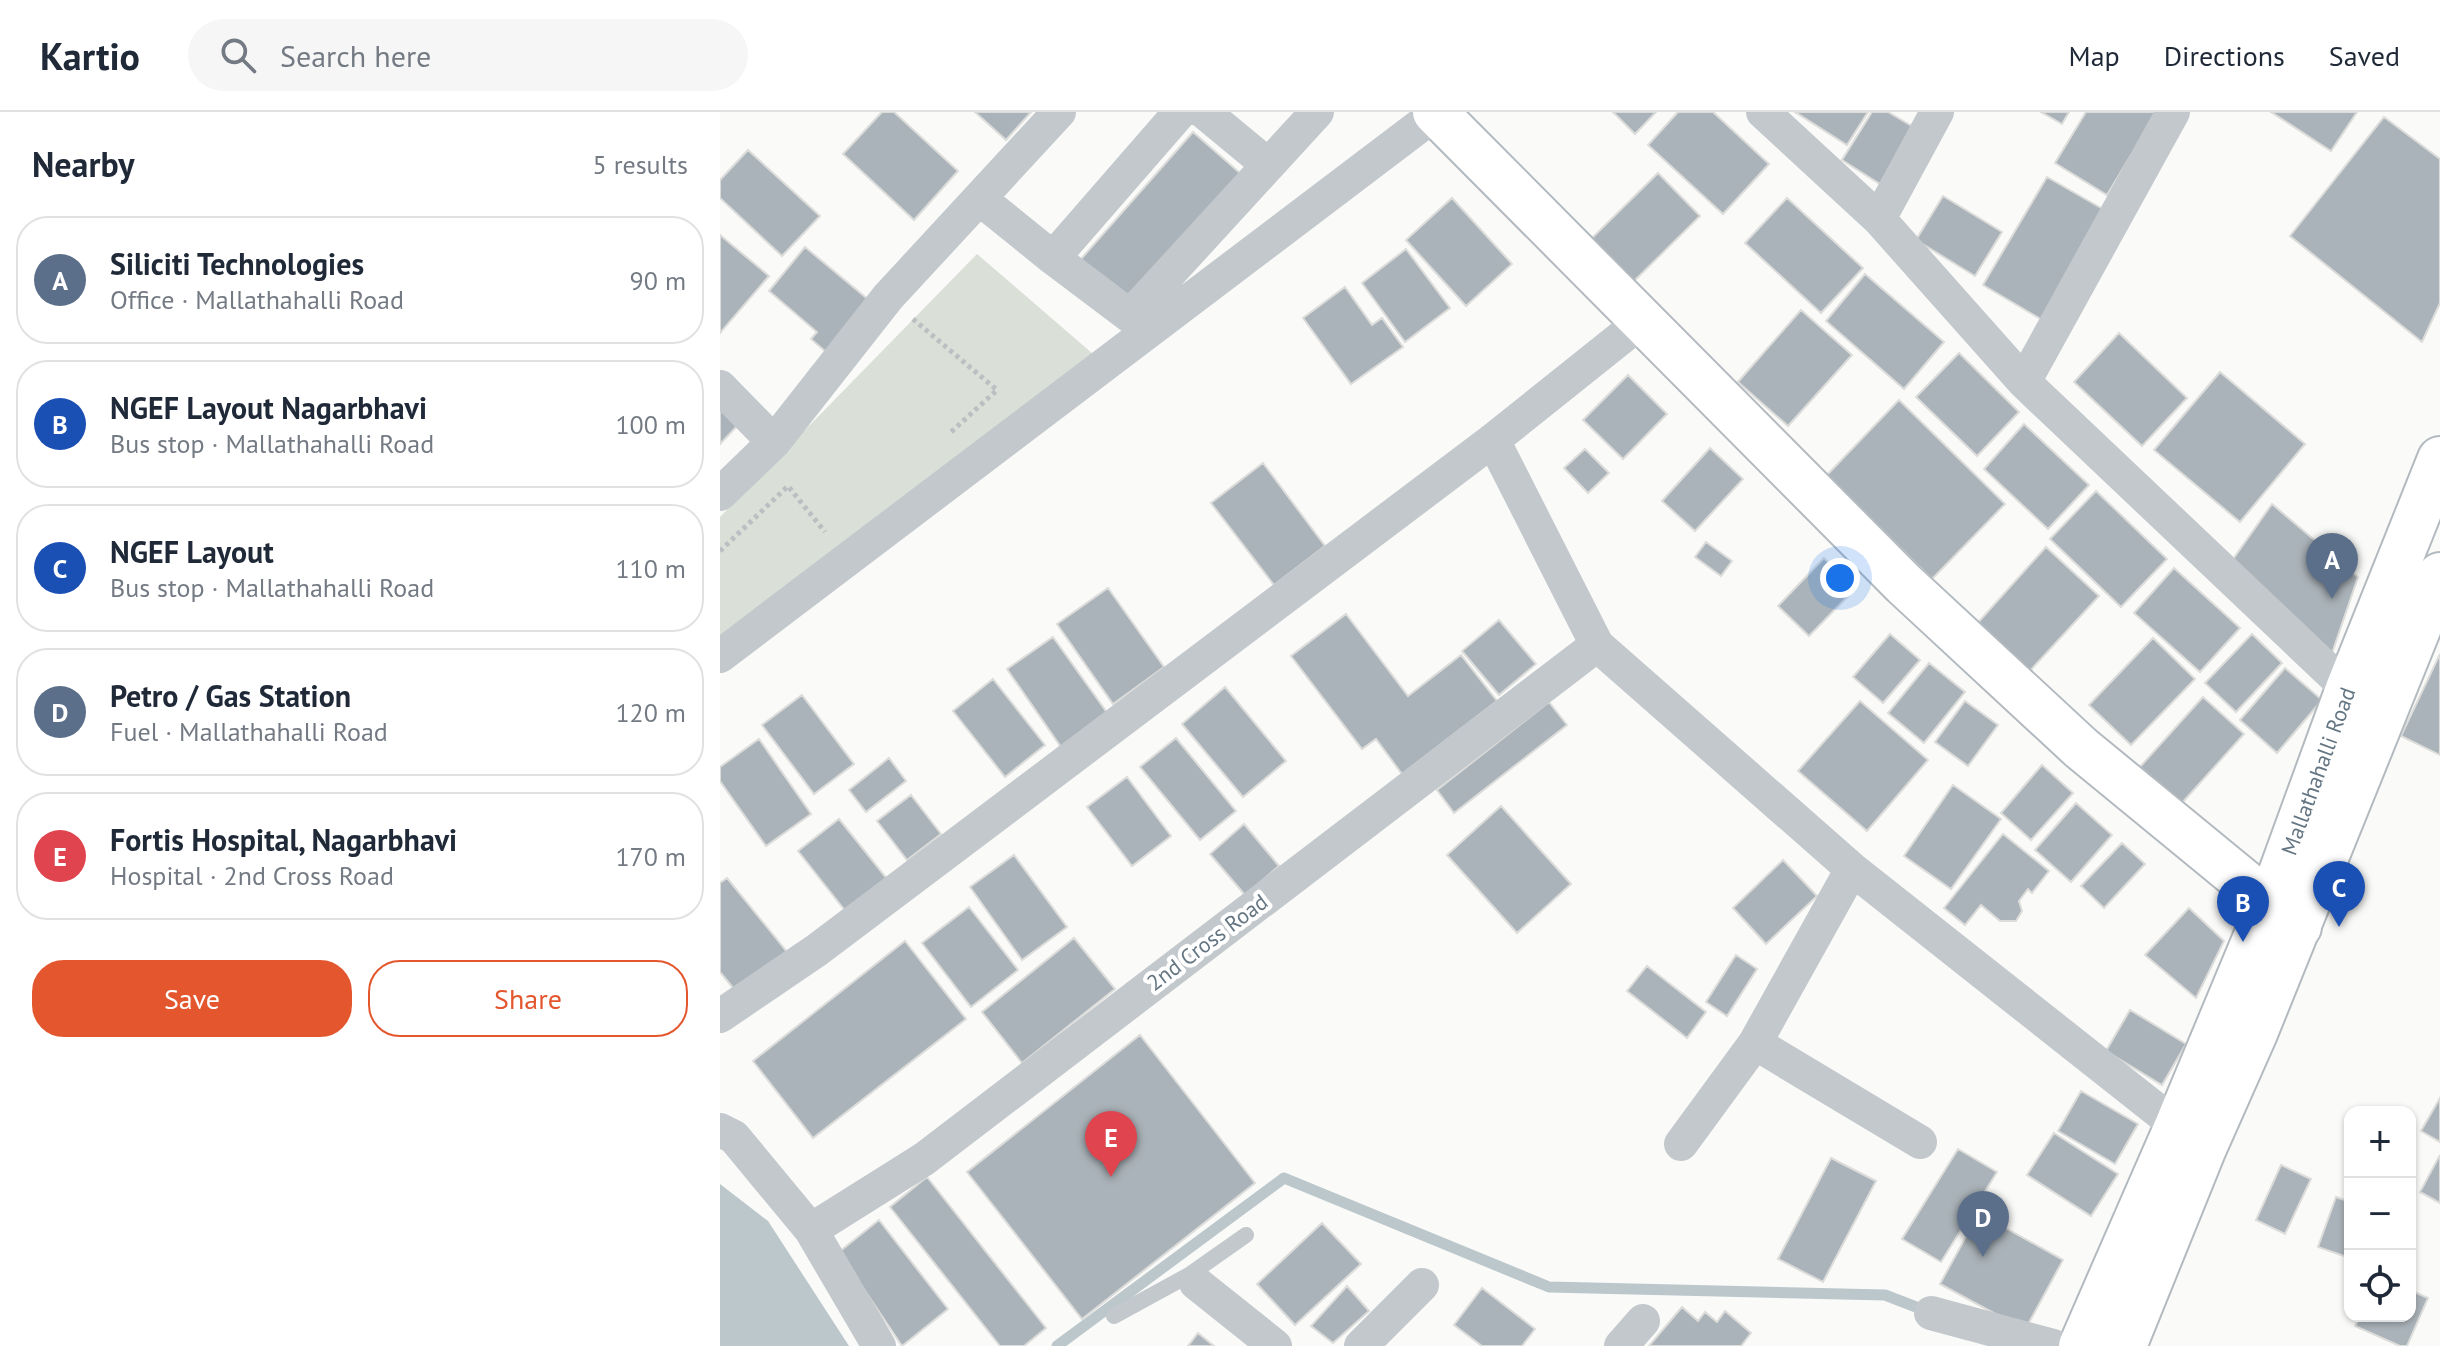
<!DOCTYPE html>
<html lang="en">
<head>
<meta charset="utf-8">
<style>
  body { margin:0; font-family:"PT Sans",sans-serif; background:#f6f6f7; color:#1f2937 }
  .controls { position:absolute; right:24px; bottom:24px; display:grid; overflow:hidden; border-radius:16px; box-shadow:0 2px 6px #0004 }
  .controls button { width:72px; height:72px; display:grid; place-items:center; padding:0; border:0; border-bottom:2px solid #e0e1e3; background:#fff; color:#1f2937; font:40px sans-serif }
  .you { position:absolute; left:1120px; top:466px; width:28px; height:28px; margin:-20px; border:6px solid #fff; border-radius:50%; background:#1a73e8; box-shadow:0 0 0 12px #1a73e833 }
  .badge { display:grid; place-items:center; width:52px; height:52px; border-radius:50%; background:#e4572e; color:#fff; font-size:26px; font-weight:700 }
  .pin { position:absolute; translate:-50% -66px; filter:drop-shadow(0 2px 4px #0008) }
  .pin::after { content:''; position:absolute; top:42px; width:28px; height:24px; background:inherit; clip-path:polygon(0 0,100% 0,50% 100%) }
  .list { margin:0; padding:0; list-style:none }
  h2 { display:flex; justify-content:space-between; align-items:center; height:104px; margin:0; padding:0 32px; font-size:34px }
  h2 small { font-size:26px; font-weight:400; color:#747a83 }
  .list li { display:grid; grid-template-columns:52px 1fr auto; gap:24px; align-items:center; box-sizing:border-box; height:128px; margin:0 16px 16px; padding:0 16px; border:2px solid #e0e1e3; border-radius:32px }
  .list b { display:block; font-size:30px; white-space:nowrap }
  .list p { margin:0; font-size:26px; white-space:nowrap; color:#747a83 }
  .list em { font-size:26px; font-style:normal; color:#747a83 }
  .actions { display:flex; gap:16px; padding:24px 32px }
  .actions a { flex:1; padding:18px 0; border:2px solid #e4572e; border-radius:32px; text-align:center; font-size:28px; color:#e4572e }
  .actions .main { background:#e4572e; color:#fff }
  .icon { flex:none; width:44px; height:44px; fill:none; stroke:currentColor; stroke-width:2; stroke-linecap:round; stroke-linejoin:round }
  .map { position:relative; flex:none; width:1720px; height:1234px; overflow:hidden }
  header { display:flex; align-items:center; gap:48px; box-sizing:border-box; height:112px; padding:0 40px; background:#fff; border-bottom:2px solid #e0e1e3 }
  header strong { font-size:38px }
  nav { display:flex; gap:44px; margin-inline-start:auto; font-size:28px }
  .search { width:560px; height:72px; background:#f6f6f7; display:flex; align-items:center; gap:20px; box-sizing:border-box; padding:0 28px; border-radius:44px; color:#747a83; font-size:30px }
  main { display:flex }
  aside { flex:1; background:#fff }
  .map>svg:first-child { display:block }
</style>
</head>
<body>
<header>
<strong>Kartio</strong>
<div class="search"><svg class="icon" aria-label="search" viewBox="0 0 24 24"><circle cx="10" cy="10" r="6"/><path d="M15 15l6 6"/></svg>Search here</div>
<nav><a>Map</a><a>Directions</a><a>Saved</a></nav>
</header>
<main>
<aside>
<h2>Nearby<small>5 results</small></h2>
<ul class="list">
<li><span class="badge" style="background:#5c6f8a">A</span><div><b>Siliciti Technologies</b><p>Office · Mallathahalli Road</p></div><em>90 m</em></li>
<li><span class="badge" style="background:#1a4fb4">B</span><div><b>NGEF Layout Nagarbhavi</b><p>Bus stop · Mallathahalli Road</p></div><em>100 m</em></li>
<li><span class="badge" style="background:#1a4fb4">C</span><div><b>NGEF Layout</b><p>Bus stop · Mallathahalli Road</p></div><em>110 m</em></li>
<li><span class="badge" style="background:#5c6f8a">D</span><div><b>Petro / Gas Station</b><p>Fuel · Mallathahalli Road</p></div><em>120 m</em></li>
<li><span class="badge" style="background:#e0444e">E</span><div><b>Fortis Hospital, Nagarbhavi</b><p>Hospital · 2nd Cross Road</p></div><em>170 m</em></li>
</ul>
<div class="actions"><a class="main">Save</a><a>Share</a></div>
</aside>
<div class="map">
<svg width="1720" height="1234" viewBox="0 0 1720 1234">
  <rect width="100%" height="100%" fill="#fafaf8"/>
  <!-- green -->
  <path fill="#dadfd7" d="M 257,142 L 373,242 L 0,523 L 0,405 Z"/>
  <!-- water -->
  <path fill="#bbc7cb" d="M 0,1072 L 48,1109 L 129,1234 L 0,1234 Z"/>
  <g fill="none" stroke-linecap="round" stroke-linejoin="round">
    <!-- stream -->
    <path stroke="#bbc7cb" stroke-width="11" d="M 337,1234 L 564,1066 L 829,1175 L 1165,1183 L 1209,1200"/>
  </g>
  <!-- building -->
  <path fill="#aab3b9" stroke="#dcdcda" stroke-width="2" d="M 162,0 L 174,0 L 238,59 L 194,108 L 123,42 Z
    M 255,0 L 311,0 L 286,28 Z
    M 893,0 L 936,0 L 915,22 Z
    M 958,0 L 993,0 L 1049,52 L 1003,102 L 928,33 Z
    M 1075,0 L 1148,0 L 1127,33 Z
    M 1152,0 L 1168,0 L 1195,16 L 1160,72 L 1122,48 Z
    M 1321,0 L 1349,0 L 1342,12 Z
    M 1366,0 L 1437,0 L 1387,83 L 1335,51 Z
    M 1551,0 L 1637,0 L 1611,39 Z
    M 1664,5 L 1720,47 L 1720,191 L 1702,230 L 1570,124 Z
    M 473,20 L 528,68 L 410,204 L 354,155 Z
    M 28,38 L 100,104 L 62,144 L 0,86 L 0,68 Z
    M 938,61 L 980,104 L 909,174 L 867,131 Z
    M 1327,65 L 1388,100 L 1324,209 L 1263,173 Z
    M 1223,84 L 1282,120 L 1255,164 L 1196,128 Z
    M 732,86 L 792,152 L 746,194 L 686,128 Z
    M 1067,86 L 1143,156 L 1101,201 L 1025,131 Z
    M 0,123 L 49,164 L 0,221 Z
    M 85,135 L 156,194 L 113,246 L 91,227 L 97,220 L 49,179 Z
    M 686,137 L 730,196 L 685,230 L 642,171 Z
    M 1145,162 L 1224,230 L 1184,277 L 1106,209 Z
    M 625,175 L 652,213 L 662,206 L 683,235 L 631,272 L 583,206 Z
    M 1081,198 L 1132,243 L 1068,314 L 1018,270 Z
    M 1399,221 L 1467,286 L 1422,334 L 1354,270 Z
    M 1239,241 L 1299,300 L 1257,344 L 1196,285 Z
    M 1500,260 L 1585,332 L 1520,410 L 1434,338 Z
    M 908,263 L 947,302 L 903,347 L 863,308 Z
    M 1179,288 L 1285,392 L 1212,467 L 1107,363 Z
    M 0,292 L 20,311 L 0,332 Z
    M 1304,312 L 1369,373 L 1328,417 L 1264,357 Z
    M 990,336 L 1023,367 L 975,419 L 942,389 Z
    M 865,337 L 889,361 L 868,381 L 844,356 Z
    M 543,351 L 605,434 L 554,473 L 491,391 Z
    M 1376,379 L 1447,447 L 1401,495 L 1330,427 Z
    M 1552,392 L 1638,465 L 1609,550 L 1509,453 Z
    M 986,430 L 1012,449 L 1001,464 L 975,445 Z
    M 1326,435 L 1379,484 L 1307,562 L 1255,514 Z
    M 1104,446 L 1135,477 L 1089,524 L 1058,494 Z
    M 1454,456 L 1520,516 L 1480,560 L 1414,501 Z
    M 388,476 L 444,555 L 393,592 L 337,512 Z
    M 626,502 L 688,584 L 741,543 L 777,589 L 682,662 L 656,627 L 642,637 L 571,544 Z
    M 779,508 L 816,552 L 779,583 L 742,539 Z
    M 1170,522 L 1200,548 L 1163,591 L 1133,565 Z
    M 1532,522 L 1562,551 L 1516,600 L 1485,571 Z
    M 333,525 L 388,602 L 341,635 L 287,557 Z
    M 1433,526 L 1475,567 L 1411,633 L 1369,593 Z
    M 1720,542 L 1720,643 L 1681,624 Z
    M 1209,551 L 1245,580 L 1204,631 L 1168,601 Z
    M 1565,556 L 1602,588 L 1557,641 L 1520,608 Z
    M 273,567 L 325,633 L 285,665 L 233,599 Z
    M 505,575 L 566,649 L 523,685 L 462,612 Z
    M 82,583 L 134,652 L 94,682 L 42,613 Z
    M 1483,585 L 1524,622 L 1461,692 L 1420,655 Z
    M 1140,589 L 1208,648 L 1147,719 L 1078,659 Z
    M 1245,589 L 1278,613 L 1248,654 L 1215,630 Z
    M 829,590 L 847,613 L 734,701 L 717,678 Z
    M 456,626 L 516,699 L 480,728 L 420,655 Z
    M 39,627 L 91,702 L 46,734 L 0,669 L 0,655 Z
    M 169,646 L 186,669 L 146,700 L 129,678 Z
    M 1322,653 L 1353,681 L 1311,728 L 1281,701 Z
    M 407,665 L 451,724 L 412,754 L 367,695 Z
    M 1233,673 L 1281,707 L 1231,777 L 1184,744 Z
    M 191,683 L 221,722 L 187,748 L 157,709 Z
    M 1356,691 L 1392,723 L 1351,770 L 1315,738 Z
    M 781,694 L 851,772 L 797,821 L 727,743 Z
    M 119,707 L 168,768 L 127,801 L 78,739 Z
    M 524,712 L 559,754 L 525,783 L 490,742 Z
    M 1283,722 L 1329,759 L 1312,781 L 1308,777 L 1299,789 L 1302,799 L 1296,809 L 1280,809 L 1261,793 L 1245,813 L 1224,796 Z
    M 1402,731 L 1425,752 L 1384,796 L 1361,774 Z
    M 294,743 L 347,815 L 302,848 L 250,775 Z
    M 1063,748 L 1097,784 L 1046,832 L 1013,796 Z
    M 7,766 L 68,841 L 18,882 L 0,860 L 0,771 Z
    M 249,795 L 298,858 L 251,895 L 202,831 Z
    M 1469,796 L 1504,829 L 1476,886 L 1425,843 Z
    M 354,826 L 395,877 L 302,951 L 262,900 Z
    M 185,829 L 246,907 L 93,1026 L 33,949 Z
    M 1016,843 L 1037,857 L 1007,904 L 986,890 Z
    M 927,854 L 986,900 L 967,926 L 907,879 Z
    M 1410,898 L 1466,932 L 1442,973 L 1386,939 Z
    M 420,923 L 535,1071 L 362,1207 L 247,1060 Z
    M 1361,979 L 1418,1012 L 1395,1052 L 1338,1019 Z
    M 1720,986 L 1720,1030 L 1701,1019 Z
    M 1334,1021 L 1398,1062 L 1371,1104 L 1307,1063 Z
    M 1238,1037 L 1277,1060 L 1221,1150 L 1182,1127 Z
    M 1720,1043 L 1720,1091 L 1700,1080 Z
    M 1111,1046 L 1156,1069 L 1103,1170 L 1058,1147 Z
    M 1561,1053 L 1591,1067 L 1565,1122 L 1536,1108 Z
    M 207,1065 L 326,1216 L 304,1234 L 280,1234 L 170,1095 Z
    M 1616,1085 L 1630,1090 L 1630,1146 L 1598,1135 Z
    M 1259,1101 L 1343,1148 L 1305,1218 L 1220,1172 Z
    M 159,1108 L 228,1197 L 182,1234 L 119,1140 Z
    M 602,1111 L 641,1152 L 575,1213 L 537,1172 Z
    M 627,1174 L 649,1199 L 613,1231 L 591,1214 Z
    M 762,1176 L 815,1217 L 802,1234 L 762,1234 L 734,1213 Z
    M 1690,1178 L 1708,1186 L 1687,1234 L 1680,1234 L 1635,1214 L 1640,1204 L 1690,1204 Z
    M 962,1195 L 978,1209 L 985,1200 L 997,1210 L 1005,1199 L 1031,1221 L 1021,1234 L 929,1234 Z
    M 478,1221 L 494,1234 L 468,1234 Z"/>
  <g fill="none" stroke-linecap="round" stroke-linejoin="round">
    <defs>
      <path id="secondary" d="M 715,0 L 1184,472 L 1361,636 L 1579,815
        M 1361,1234 L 1457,1014 L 1550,791 L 1628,577 L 1720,347
        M 1404,1234 L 1484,1036 L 1535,921 L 1720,463"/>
    </defs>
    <!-- secondary casing -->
    <use href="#secondary" stroke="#b3babf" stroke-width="48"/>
    <!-- path -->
    <path stroke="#bbbfc2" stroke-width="5" stroke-dasharray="4 4" stroke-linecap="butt" d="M 193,207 L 277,278 L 230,321
      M 0,439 L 68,374 L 105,420"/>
    <!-- lane -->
    <path stroke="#c3c8cc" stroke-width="16" d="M 394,1204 L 469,1163 L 526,1123"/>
    <!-- street -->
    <path stroke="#c3c8cc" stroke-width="34" d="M 460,0 L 333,146 L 410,204 L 597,0
      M 484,0 L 548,53
      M 1043,0 L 1159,107 L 1304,270
      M 1453,0 L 1304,270 L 1628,577
      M 260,87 L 333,146
      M 1159,107 L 1217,0
      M 0,275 L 54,330
      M 773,328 L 877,533 L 1132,757 L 1457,1014
      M 0,382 L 54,330 L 168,185 L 339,0
      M 0,544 L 718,0
      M 0,904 L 97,838 L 773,328 L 922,209
      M 1035,931 L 1200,1030
      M 0,1018 L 14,1025 L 91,1118 L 159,1234
      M 961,1032 L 1035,931 L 1132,757
      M 91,1118 L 204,1047 L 877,533
      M 476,1171 L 555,1234
      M 1211,1201 L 1333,1234
      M 641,1234 L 702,1173
      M 901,1234 L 923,1209"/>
    <!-- secondary -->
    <use href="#secondary" stroke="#fff" stroke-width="44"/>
  </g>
  <g text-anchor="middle" stroke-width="8" stroke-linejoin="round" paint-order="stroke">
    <!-- street labels -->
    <g font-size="22" fill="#657683" stroke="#fff">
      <text transform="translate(1598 659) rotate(-70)" y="8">Mallathahalli Road</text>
      <text transform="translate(487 830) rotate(-37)" y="8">2nd Cross Road</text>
    </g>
  </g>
</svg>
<div class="controls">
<button>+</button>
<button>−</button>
<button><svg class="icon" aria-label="locate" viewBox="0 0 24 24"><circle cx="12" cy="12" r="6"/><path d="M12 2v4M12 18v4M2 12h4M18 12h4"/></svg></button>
</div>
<div class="you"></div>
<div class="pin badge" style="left:1612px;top:487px;background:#5c6f8a">A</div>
<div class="pin badge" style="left:1523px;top:830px;background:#1a4fb4">B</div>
<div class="pin badge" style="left:1619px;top:815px;background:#1a4fb4">C</div>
<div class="pin badge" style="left:1263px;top:1145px;background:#5c6f8a">D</div>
<div class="pin badge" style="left:391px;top:1065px;background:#e0444e">E</div>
</div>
</main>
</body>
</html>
